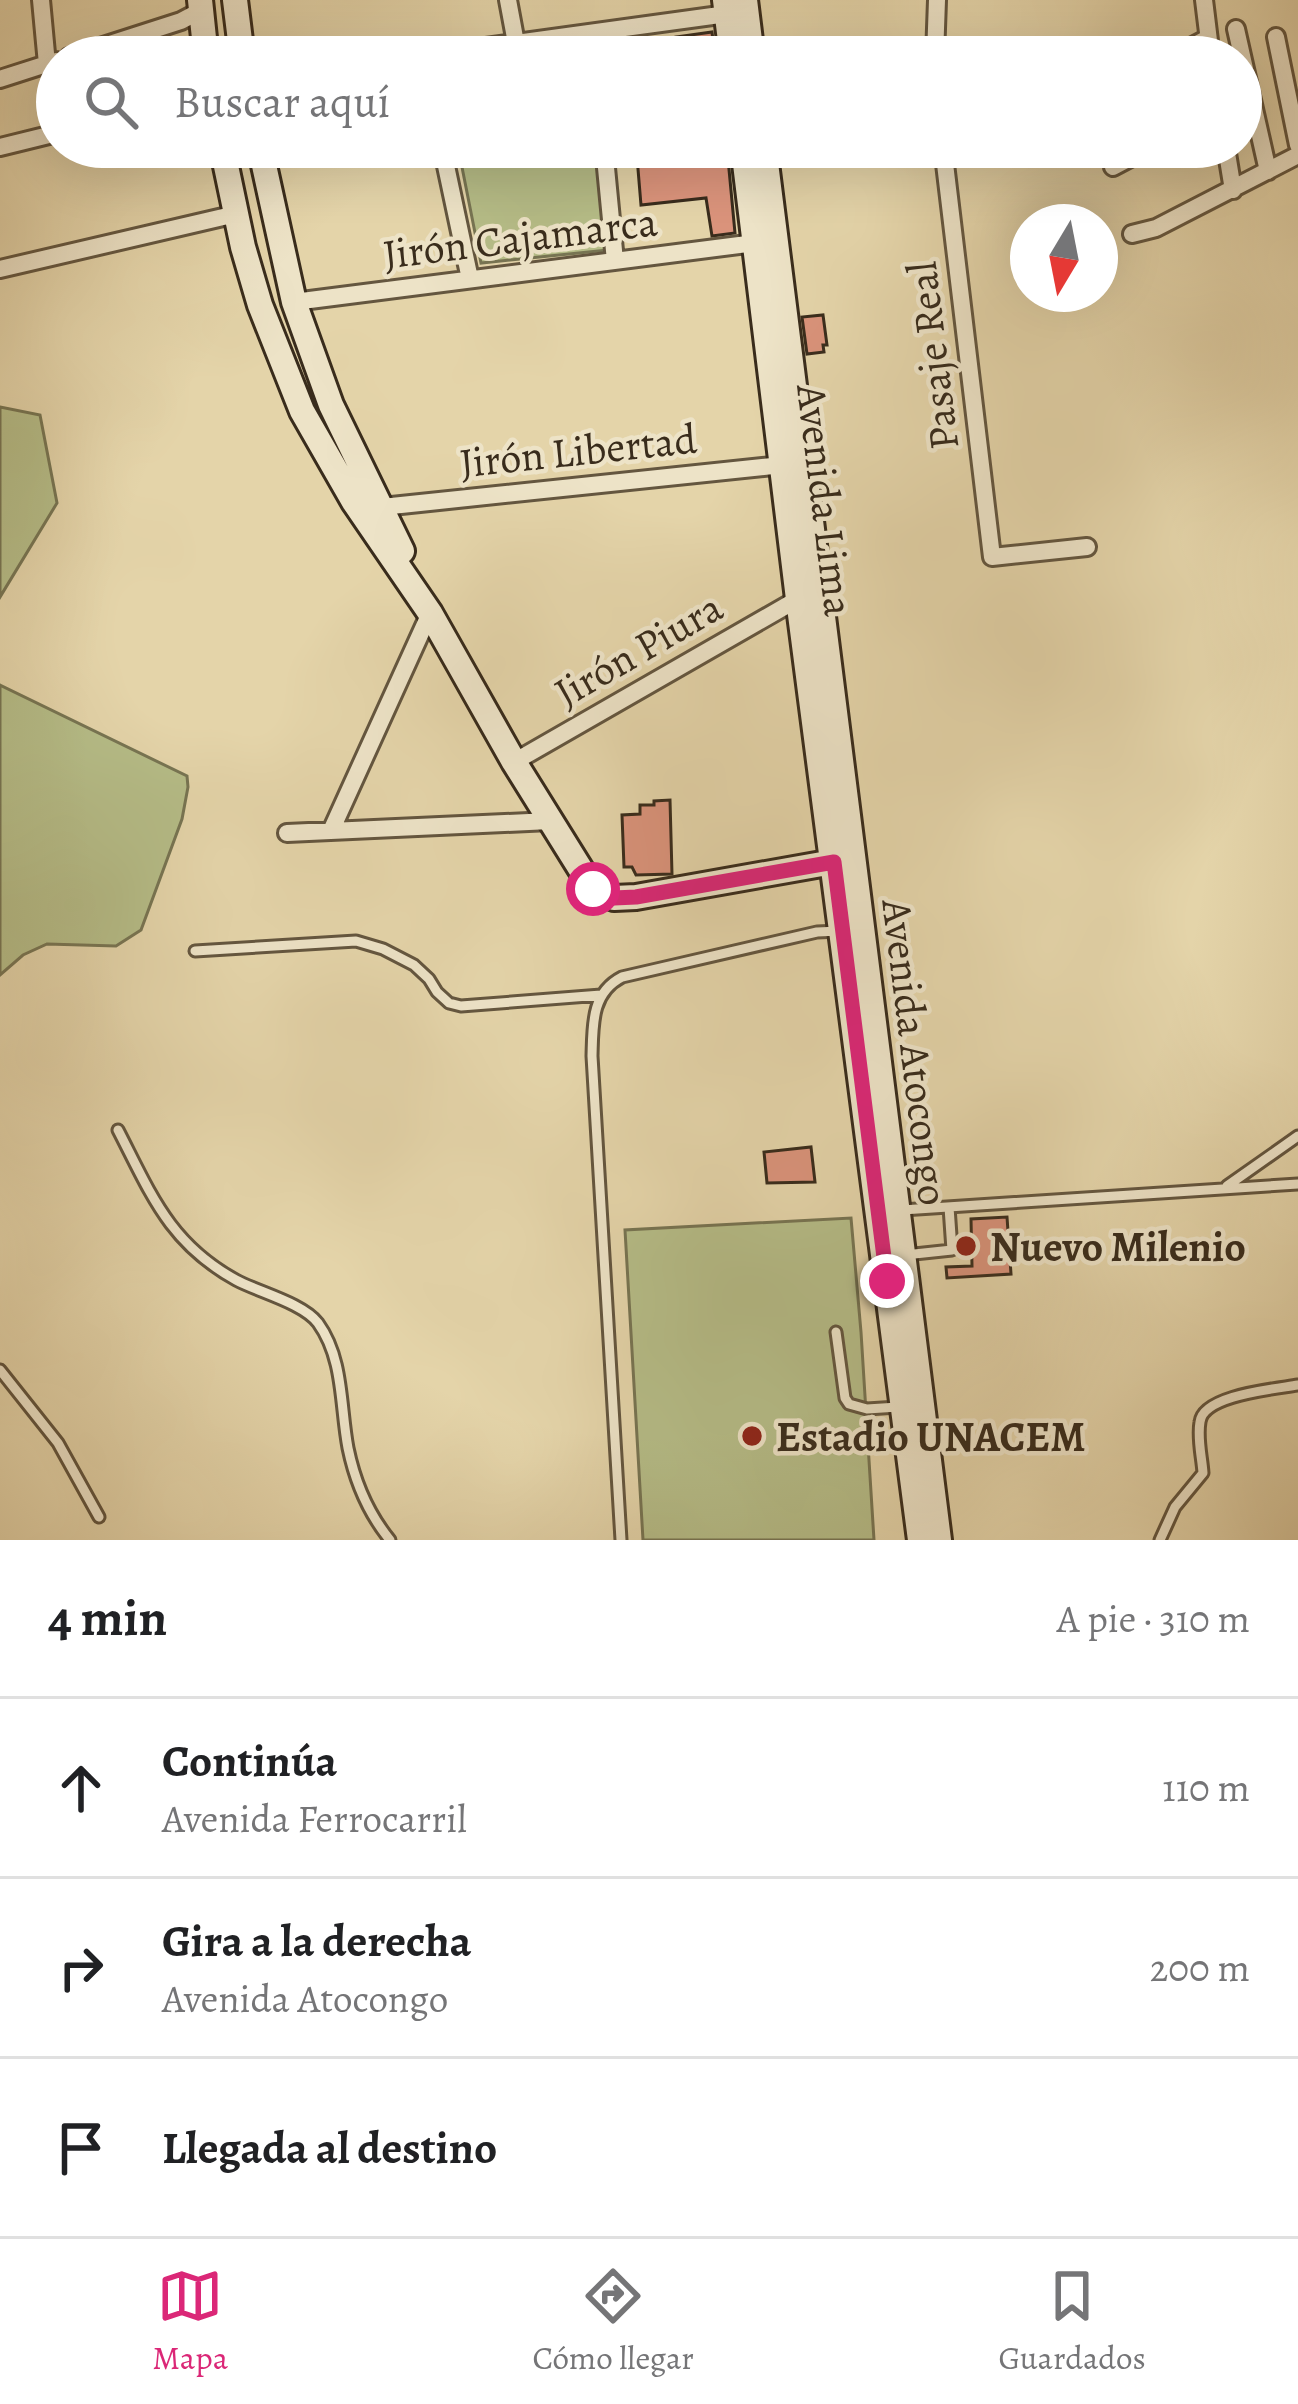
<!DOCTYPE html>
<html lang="es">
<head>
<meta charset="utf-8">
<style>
  body { margin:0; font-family:Alegreya,serif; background:#f6f6f6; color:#202124 }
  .compass { position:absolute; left:1010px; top:204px; width:108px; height:108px; border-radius:50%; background:#fff; box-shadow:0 12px 48px #0002; rotate:190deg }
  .stop { position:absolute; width:36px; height:36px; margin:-27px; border:9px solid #db2777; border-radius:50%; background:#fff }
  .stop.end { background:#db2777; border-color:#fff; box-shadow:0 3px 12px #0008 }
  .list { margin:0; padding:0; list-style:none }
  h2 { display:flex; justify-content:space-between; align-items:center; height:156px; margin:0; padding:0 48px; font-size:51px }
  h2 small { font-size:39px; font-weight:400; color:#757577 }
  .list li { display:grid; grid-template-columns:78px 1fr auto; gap:36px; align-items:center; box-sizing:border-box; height:180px; padding:0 48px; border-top:3px solid #e0e0e0 }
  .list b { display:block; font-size:45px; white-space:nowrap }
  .list p { margin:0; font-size:39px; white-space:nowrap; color:#757577 }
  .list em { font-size:39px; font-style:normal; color:#757577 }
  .icon { flex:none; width:66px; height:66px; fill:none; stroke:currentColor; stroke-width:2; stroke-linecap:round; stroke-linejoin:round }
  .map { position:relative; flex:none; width:1298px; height:1540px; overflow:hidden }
  .search { position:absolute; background:#fff; box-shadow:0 12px 48px #0002; left:36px; right:36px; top:36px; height:132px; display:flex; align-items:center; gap:30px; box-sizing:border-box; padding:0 42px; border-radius:66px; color:#757577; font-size:45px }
  .sheet { height:696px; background:#fff }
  nav { display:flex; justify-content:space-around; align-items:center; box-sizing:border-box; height:168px; border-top:3px solid #e0e0e0; background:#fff; font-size:33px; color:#757577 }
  nav a { display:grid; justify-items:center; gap:6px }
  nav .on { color:#db2777 }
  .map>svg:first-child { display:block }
</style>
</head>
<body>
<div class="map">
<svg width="1298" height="1540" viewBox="0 0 1298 1540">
  <rect width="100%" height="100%" fill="#e4d4a9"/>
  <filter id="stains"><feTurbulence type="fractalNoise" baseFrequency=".00167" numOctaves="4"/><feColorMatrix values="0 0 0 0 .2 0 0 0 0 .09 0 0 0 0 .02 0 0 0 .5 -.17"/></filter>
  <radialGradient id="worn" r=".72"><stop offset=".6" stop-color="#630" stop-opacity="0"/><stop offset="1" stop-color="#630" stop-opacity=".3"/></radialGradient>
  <!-- green -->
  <path fill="#b5bc87" stroke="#777452" stroke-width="3" d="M 458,147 L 599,147 L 608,250 L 481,263 Z
    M 0,407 L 40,415 L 57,503 L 0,597 Z
    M 0,685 L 187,776 L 188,787 L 182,819 L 141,930 L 116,946 L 47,944 L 23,955 L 0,975 Z
    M 851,1218 L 861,1332 L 874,1540 L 643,1540 L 625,1230 Z"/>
  <!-- building -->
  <path fill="#da937b" stroke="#392c1c" stroke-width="3" d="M 712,32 L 715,57 L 679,57 L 676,37 Z
    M 727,148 L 735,233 L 712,236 L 706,198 L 641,205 L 637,157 Z
    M 823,315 L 827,345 L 823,345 L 824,352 L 807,354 L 802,317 Z
    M 670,800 L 672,874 L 636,875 L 632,867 L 624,867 L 622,815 L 640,814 L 640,805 L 654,805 L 654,801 Z
    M 811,1147 L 815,1182 L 767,1183 L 764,1152 Z
    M 1007,1217 L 1011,1274 L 947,1278 L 946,1267 L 972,1266 L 971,1219 Z"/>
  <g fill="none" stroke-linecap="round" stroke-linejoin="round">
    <defs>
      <path id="lane" d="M 195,951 L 356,941 L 383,949 L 414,965 L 429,979 L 437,992 L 449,1003 L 461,1006 L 601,995
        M 118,1130 C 151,1194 169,1243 236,1280 C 258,1292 303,1303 318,1323 C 344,1359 340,1406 348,1448 C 355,1482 368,1513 390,1540
        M 1227,1186 L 1298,1136
        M 902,1210 L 1298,1184
        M 905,1255 L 952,1250 L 949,1207
        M 836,1332 L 845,1398 L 849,1404 L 867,1409 L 898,1407
        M 0,1370 L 58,1443 L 99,1517
        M 621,1540 L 592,1056 C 593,1025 591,993 622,977 L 817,932 L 840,931
        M 1160,1540 L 1175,1507 L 1203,1473 C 1202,1457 1197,1439 1200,1422 C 1203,1395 1275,1389 1298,1385"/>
      <path id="street" d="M 41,0 L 47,64
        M 508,0 L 516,43
        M 1204,0 L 1211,57
        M 1236,29 L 1268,171
        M 592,33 L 594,57
        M 1276,37 L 1298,145
        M 69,57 L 181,21 L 200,11
        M 413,57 L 727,14
        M 935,57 L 937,0
        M 1172,57 L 1208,38
        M 0,79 L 56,61
        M 0,147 L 57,133
        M 442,147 L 470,279
        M 604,147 L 615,261
        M 943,147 L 992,557 L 1087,547
        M 1226,147 L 1233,190
        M 1113,167 L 1151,147
        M 1132,234 L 1156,228 L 1298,155
        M 0,269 L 236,214
        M 294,302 L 755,243
        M 382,507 L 782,465
        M 514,762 L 798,599
        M 331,831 L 430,613
        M 287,833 L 550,821"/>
      <path id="secondary" d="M 200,0 L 206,57
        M 235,0 L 242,57
        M 725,0 L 732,57
        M 745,0 L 752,57
        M 222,147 L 243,247 L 260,305 L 302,411 L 354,502 L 430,613 L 514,762 L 593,889 L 614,898 L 636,897 L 850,859
        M 260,147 L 294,302 L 331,405 L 402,551
        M 743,147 L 798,599 L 920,1540
        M 764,147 L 939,1540"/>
    </defs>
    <!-- lane casing -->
    <use href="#lane" stroke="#64563f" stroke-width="15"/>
    <!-- street casing -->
    <use href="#street" stroke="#64563f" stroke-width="22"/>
    <!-- secondary casing -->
    <use href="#secondary" stroke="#392c1c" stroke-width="30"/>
    <!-- lane -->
    <use href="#lane" stroke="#ede3c7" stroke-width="9"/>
    <!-- street -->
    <use href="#street" stroke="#ede3c7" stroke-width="16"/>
    <!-- secondary -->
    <use href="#secondary" stroke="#ede3c7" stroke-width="24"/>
  </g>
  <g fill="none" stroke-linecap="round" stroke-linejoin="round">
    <!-- route -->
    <path stroke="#db2777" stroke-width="15" d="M 593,889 L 614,898 L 636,897 L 834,862 L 887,1281"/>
  </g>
  <!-- markers -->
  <g fill="#8f2418" stroke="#ede3c7" stroke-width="4.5">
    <circle cx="966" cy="1246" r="12"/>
    <circle cx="752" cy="1436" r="12"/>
  </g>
  <g text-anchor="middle" stroke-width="9" stroke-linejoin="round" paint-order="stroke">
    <!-- street labels -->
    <g font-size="42" fill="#392c1c" stroke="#ede3c7">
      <text transform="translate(520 237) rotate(-7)" y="15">Jirón Cajamarca</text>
      <text transform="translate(932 356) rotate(-97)" y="15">Pasaje Real</text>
      <text transform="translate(578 450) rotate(-6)" y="15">Jirón Libertad</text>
      <text transform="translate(826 500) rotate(83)" y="15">Avenida Lima</text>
      <text transform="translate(638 649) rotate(-30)" y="15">Jirón Piura</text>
      <text transform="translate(916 1052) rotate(83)" y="15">Avenida Atocongo</text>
    </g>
    <!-- poi labels -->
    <g font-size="42" font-weight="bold" fill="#392c1c" stroke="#ede3c7" text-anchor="start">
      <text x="990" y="1261">Nuevo Milenio</text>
      <text x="776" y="1451">Estadio UNACEM</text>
    </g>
  </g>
  <rect width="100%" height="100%" filter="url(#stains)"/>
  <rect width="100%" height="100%" fill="url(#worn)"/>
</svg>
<svg class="compass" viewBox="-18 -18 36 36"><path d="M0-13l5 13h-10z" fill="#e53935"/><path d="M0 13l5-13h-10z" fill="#757577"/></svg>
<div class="stop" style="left:593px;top:889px"></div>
<div class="stop end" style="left:887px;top:1281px"></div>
<div class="search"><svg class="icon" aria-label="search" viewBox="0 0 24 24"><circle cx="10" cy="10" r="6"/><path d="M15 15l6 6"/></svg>Buscar aquí</div>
</div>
<section class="sheet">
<h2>4 min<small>A pie · 310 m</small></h2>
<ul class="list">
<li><svg class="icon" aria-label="ahead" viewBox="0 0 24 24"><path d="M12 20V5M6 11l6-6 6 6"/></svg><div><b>Continúa</b><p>Avenida Ferrocarril</p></div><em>110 m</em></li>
<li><svg class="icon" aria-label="right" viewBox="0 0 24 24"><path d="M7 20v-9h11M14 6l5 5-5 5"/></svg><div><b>Gira a la derecha</b><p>Avenida Atocongo</p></div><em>200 m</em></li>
<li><svg class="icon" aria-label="arrive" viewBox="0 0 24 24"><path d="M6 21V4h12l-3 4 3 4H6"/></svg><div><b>Llegada al destino</b></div></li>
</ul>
</section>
<nav>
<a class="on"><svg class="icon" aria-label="map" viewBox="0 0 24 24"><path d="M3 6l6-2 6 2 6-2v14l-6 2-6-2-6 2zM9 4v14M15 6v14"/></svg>Mapa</a>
<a><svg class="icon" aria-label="directions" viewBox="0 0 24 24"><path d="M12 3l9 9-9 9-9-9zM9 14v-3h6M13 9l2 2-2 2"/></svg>Cómo llegar</a>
<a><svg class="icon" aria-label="saved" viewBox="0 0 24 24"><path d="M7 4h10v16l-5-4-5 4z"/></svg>Guardados</a>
</nav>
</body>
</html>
